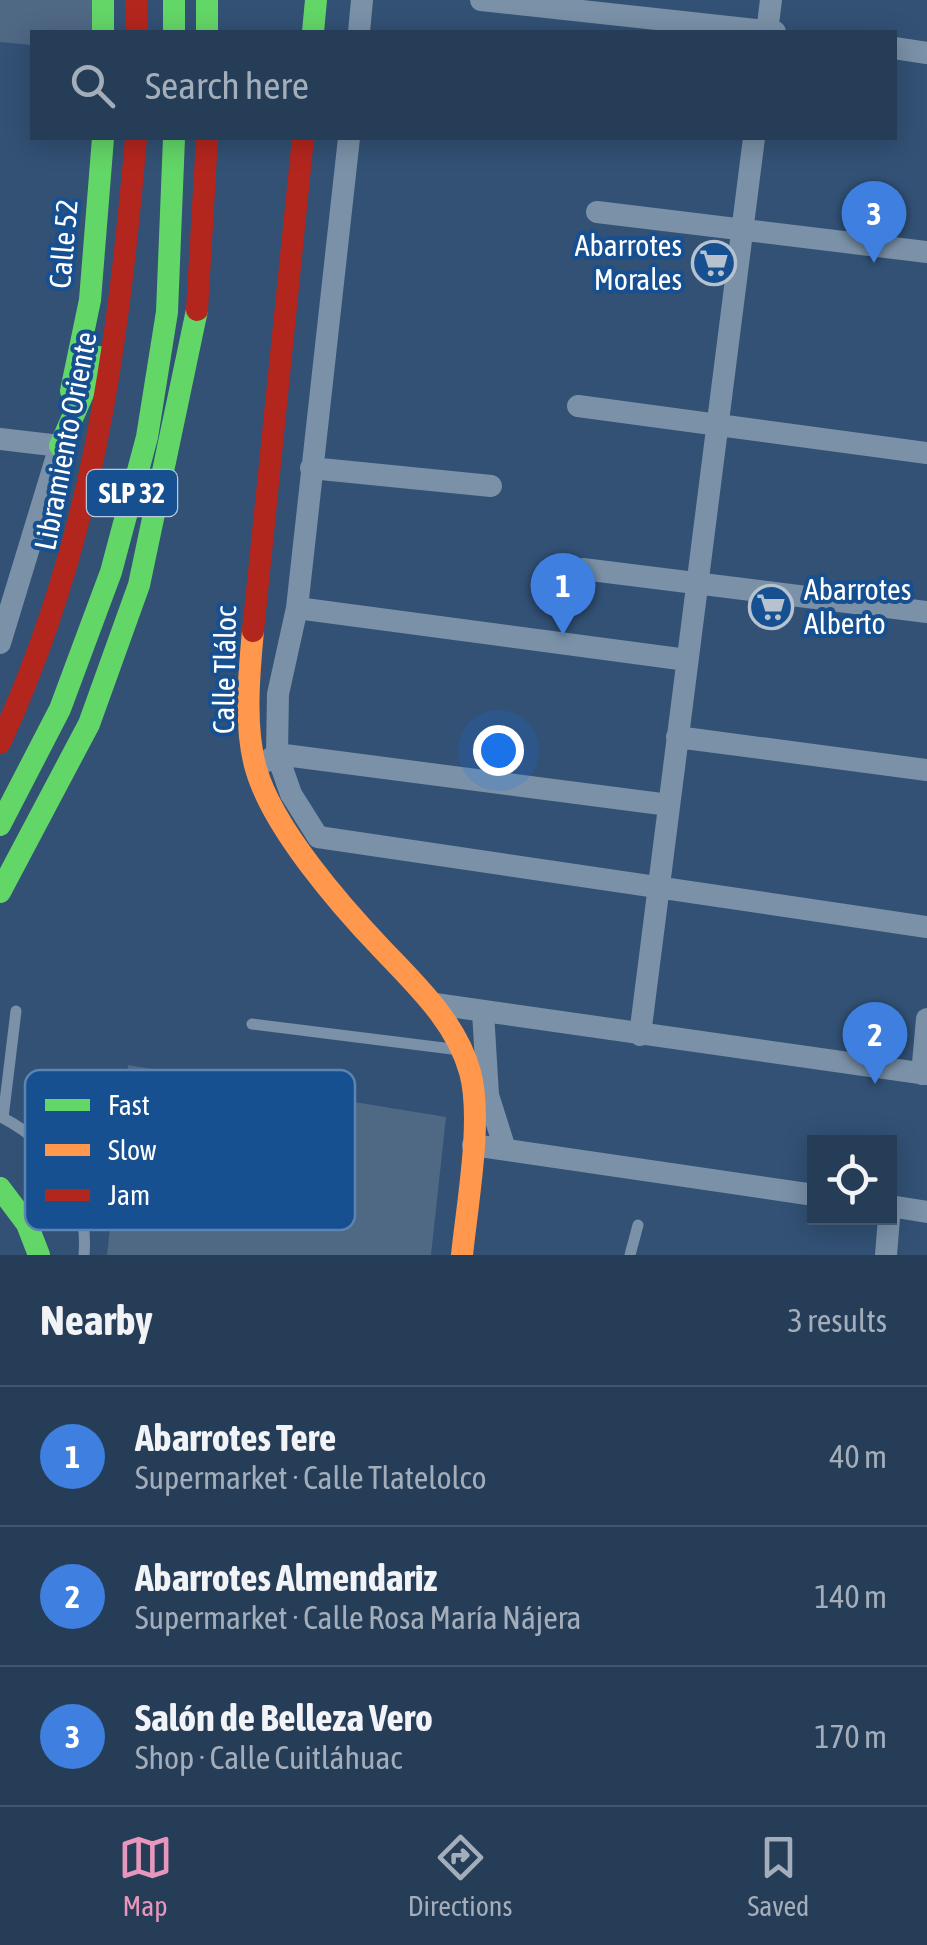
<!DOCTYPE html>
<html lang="en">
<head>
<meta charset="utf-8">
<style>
  body { margin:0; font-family:"Asap Condensed",sans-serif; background:#2e445e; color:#f1f3f6 }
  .controls { position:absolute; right:30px; bottom:30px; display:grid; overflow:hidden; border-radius:0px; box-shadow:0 5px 25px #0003 }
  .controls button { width:90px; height:90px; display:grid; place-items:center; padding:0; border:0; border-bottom:2px solid #42566e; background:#263d58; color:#f1f3f6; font:50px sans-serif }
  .you { position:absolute; left:498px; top:750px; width:35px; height:35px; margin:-25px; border:8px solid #fff; border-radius:50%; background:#1a73e8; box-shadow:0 0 0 15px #1a73e833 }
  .badge { display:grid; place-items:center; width:65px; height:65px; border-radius:50%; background:#e797bd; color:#fff; font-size:32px; font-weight:700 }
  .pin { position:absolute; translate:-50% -82px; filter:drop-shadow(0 2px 5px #0008) }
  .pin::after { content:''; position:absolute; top:52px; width:35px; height:30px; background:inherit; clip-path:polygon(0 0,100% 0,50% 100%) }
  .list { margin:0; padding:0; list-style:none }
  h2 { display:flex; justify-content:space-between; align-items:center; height:130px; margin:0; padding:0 40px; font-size:42px }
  h2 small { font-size:32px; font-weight:400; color:#a4aeba }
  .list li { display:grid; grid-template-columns:65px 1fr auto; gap:30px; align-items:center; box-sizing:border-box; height:140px; padding:0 40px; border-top:2px solid #42566e }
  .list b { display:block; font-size:38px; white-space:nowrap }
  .list p { margin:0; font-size:32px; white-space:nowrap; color:#a4aeba }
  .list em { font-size:32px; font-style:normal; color:#a4aeba }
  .icon { flex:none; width:55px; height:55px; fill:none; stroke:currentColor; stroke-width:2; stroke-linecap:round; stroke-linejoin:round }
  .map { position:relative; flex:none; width:927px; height:1255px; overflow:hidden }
  .search { position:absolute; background:#263d58; box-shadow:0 5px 25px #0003; left:30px; right:30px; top:30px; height:110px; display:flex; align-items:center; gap:25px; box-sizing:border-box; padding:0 35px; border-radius:0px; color:#a4aeba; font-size:38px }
  .sheet { height:550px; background:#263d58 }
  nav { display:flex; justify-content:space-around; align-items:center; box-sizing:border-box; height:140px; border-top:2px solid #42566e; background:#263d58; font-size:28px; color:#a4aeba }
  nav a { display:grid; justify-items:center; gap:5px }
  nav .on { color:#e797bd }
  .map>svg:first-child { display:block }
</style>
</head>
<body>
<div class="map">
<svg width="927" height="1255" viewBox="0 0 927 1255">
  <rect width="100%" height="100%" fill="#325175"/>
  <!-- building -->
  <path fill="#4f6884" d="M 0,0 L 92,0 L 93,32 L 32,32 L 32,45 L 0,42 Z
    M 128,1065 L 446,1117 L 431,1255 L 107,1255 Z"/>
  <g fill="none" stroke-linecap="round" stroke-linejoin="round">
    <!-- lane -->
    <path stroke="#7a91a8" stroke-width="11" d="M 16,1011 L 3,1118 C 55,1145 89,1196 84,1255
      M 252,1024 L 452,1049
      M 630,1255 L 638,1225"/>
    <!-- street -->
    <path stroke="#7a91a8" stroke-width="22" d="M 481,0 L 775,32
      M 359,32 L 362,0
      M 767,32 L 771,0
      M 894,48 L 927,53
      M 349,138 L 297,608 L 278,694 L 277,754 L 291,794 L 318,837 L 927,927
      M 597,212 L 927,252
      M 578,406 L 927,453
      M 0,439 L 60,446 L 0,643
      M 311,468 L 491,486
      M 583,569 L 927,612
      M 297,608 L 687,660
      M 677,737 L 927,770
      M 267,761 L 277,754 L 669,805
      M 435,1004 L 927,1074
      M 483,1012 L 488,1095 L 505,1149
      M 640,1035 L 754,138
      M 922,1074 L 927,1019
      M 473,1145 L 814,1195
      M 890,1206 L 927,1212
      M 886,1255 L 889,1218"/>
    <!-- fast -->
    <path stroke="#63d668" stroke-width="22" d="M 103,0 L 103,32
      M 174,0 L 174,32
      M 207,0 L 207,32
      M 313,32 L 316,0
      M 71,391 L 90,300 L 103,138
      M 60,446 L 99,357
      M 0,825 L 60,709 L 111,572 L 147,437 L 167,312 L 174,138
      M 0,892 L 89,724 L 139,585 L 197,310
      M 0,1188 L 27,1224 L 39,1255"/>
    <!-- slow -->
    <path stroke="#ff974d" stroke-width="22" d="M 253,631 C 249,673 244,728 256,769 C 273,828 340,905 382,949 C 417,986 456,1022 470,1072 C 483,1119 467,1205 462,1255"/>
    <!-- jam -->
    <path stroke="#b3261e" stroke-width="22" d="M 136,0 L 137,32
      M 197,310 L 207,138
      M 253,631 L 303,138
      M 0,743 C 92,543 117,355 136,138"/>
  </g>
  <!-- icons -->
  <defs>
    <symbol id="supermarket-ring" viewBox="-11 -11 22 22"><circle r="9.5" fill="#165091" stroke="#b7c2cf" stroke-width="1.5"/><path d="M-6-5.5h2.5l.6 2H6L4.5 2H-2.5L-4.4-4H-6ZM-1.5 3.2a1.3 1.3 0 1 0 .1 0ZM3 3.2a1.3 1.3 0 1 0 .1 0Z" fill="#b7c2cf"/></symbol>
  </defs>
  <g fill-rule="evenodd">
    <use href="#supermarket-ring" x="689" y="238" width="50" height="50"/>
    <use href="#supermarket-ring" x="746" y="582" width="50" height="50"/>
  </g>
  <g text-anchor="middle" stroke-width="8" stroke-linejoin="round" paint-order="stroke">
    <!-- shield labels -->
    <rect fill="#165091" stroke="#b9cade" stroke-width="2.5" x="87" y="470" width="90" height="46" rx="8"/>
    <g font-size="28" font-weight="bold" fill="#fff">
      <text x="132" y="503">SLP 32</text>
    </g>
    <!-- street labels -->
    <g font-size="30" fill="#fff" stroke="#165091">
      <text transform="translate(64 244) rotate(-85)" y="10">Calle 52</text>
      <text transform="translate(66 441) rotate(-79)" y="10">Libramiento Oriente</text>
      <text transform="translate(225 670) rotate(-89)" y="10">Calle Tláloc</text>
    </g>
    <!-- poi labels -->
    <g font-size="30" fill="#fff" stroke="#165091" text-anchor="end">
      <text x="682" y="256">Abarrotes<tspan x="682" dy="34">Morales</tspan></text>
      <text x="804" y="600" text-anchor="start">Abarrotes<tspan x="804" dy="34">Alberto</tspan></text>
    </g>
  </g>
  <!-- legend -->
  <rect x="25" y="1070" width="330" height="160" rx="15" fill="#165091" stroke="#5c84b2" stroke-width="2.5"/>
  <rect x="45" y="1099" width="45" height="12" fill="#63d668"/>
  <rect x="45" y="1144" width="45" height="12" fill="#ff974d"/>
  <rect x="45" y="1189" width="45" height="12" fill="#b3261e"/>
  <g font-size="28" fill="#fff">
    <text x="108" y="1115">Fast</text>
    <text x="108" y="1160">Slow</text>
    <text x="108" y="1205">Jam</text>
  </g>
</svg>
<div class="controls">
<button><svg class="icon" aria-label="locate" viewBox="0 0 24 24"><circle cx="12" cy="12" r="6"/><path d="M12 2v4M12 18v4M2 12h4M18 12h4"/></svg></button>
</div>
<div class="you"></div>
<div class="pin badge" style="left:563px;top:635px;background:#3f7fe0">1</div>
<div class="pin badge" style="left:875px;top:1084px;background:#3f7fe0">2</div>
<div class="pin badge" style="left:874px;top:263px;background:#3f7fe0">3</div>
<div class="search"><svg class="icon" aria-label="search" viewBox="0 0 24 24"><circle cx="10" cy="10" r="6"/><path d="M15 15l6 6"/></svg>Search here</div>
</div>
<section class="sheet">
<h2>Nearby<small>3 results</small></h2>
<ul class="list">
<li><span class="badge" style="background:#3f7fe0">1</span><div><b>Abarrotes Tere</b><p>Supermarket · Calle Tlatelolco</p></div><em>40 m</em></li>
<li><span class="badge" style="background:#3f7fe0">2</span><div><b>Abarrotes Almendariz</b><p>Supermarket · Calle Rosa María Nájera</p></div><em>140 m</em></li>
<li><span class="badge" style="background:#3f7fe0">3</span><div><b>Salón de Belleza Vero</b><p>Shop · Calle Cuitláhuac</p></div><em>170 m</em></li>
</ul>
</section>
<nav>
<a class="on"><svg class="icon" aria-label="map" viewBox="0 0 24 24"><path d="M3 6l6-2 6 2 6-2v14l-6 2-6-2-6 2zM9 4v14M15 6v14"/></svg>Map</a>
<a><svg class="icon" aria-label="directions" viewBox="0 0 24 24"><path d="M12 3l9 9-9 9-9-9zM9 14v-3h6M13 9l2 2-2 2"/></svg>Directions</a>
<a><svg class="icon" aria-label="saved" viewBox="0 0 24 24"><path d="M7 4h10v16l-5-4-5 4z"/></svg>Saved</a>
</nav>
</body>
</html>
